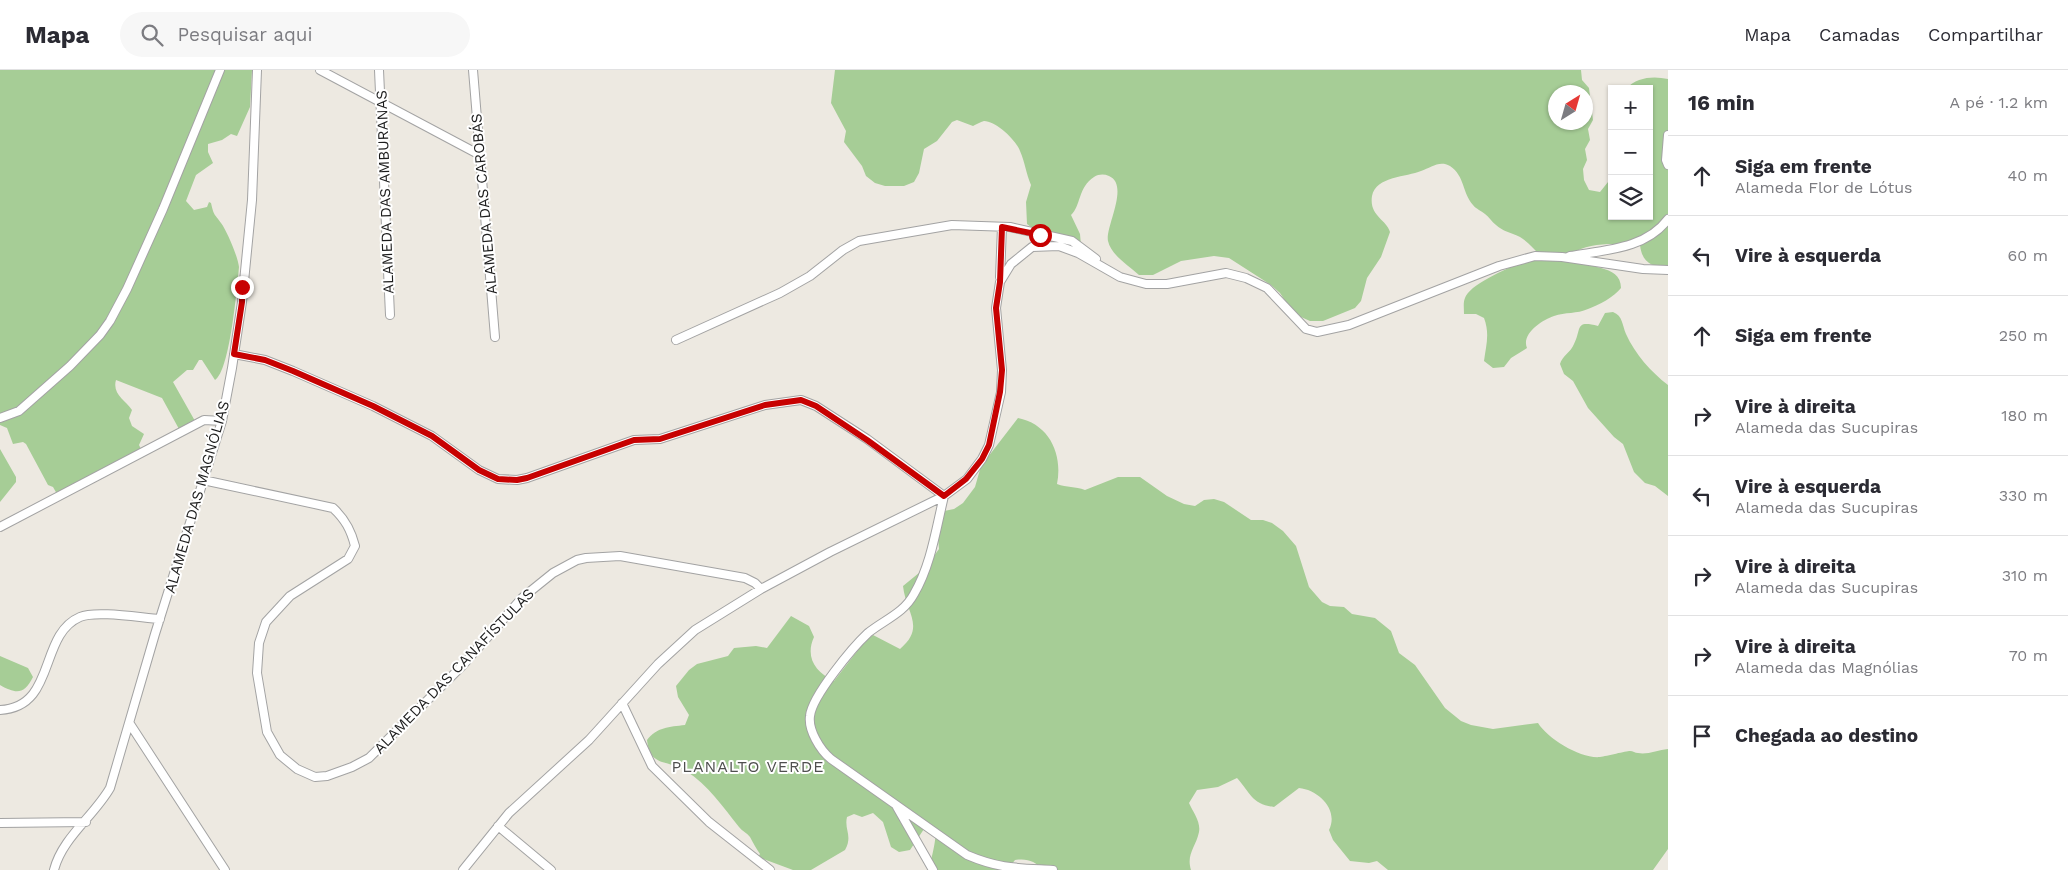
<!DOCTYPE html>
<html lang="pt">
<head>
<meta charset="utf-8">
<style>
  body { margin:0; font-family:"Work Sans",sans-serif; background:#f7f7f7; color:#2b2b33 }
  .controls { position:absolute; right:15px; top:15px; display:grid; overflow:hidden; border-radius:0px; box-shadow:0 1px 4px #0004 }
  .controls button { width:45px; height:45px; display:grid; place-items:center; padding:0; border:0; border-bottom:1px solid #e1e1e2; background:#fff; color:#2b2b33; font:25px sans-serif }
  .compass { position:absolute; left:1548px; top:15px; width:45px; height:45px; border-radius:50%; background:#fff; box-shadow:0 1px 4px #0004; rotate:37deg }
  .stop { position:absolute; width:15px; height:15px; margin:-11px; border:4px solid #c70101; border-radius:50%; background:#fff }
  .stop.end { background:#c70101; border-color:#fff; box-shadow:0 1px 5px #0008 }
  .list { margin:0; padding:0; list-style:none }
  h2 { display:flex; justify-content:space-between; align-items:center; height:65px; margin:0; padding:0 20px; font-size:21px }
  h2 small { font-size:16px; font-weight:400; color:#7c7c81 }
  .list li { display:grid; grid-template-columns:32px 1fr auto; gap:15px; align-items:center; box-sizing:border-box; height:80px; padding:0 20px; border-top:1px solid #e1e1e2 }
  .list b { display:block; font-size:19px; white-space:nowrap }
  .list p { margin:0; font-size:16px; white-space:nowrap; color:#7c7c81 }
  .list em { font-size:16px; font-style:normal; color:#7c7c81 }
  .icon { flex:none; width:28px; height:28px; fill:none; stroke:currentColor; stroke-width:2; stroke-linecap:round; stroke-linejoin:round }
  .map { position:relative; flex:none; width:1668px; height:800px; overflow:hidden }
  header { display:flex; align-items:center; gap:30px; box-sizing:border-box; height:70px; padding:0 25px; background:#fff; border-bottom:1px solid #e1e1e2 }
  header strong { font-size:24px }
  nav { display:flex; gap:28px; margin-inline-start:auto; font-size:18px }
  .search { width:350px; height:45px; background:#f7f7f7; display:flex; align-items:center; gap:12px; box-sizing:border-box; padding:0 18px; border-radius:28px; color:#7c7c81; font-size:19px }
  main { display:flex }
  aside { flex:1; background:#fff }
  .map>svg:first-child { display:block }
</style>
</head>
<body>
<header>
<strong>Mapa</strong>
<div class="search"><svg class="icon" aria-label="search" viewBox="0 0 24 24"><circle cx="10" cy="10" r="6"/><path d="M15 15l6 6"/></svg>Pesquisar aqui</div>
<nav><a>Mapa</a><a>Camadas</a><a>Compartilhar</a></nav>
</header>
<main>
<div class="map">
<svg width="1668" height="800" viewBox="0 0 1668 800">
  <rect width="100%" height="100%" fill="#ede9e1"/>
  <!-- forest -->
  <path fill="#a6cd96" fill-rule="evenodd" d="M 0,0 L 252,0 L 250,37 L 237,66 L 231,64 L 222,70 L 208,74 L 208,82 L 213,93 L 196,105 L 186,131 L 194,140 L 207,137 L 209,132 L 211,133 C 214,146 214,143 221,153 C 227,161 238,187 239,197 C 237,217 230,301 215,310 L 202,290 L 199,290 L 193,300 L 187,300 L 173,312 L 195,351 L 179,359 L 162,328 L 116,310 C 112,324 125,330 132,340 L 129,348 L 132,356 L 144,364 L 139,375 L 141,379 L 57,424 L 53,417 L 48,415 L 26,374 L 23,372 L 13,374 L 7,358 L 0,355 Z
    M 835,0 L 1581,0 L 1582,10 L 1589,18 L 1593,50 L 1588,59 L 1590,70 L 1585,79 L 1587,90 L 1583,99 L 1584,110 L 1589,120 L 1600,122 L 1612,107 L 1612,146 L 1649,146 L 1649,19 L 1626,19 C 1637,7 1653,6 1668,9 L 1668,198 C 1651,197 1642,192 1640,175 C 1619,174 1589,171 1572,184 C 1584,202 1621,192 1621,218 C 1614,227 1599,235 1588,239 C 1577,244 1565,242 1554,246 C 1542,250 1521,264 1527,278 L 1511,288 L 1504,297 L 1493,298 L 1484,291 C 1486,275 1490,264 1484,248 L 1476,244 L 1464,244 C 1464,239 1463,232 1465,228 C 1470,212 1524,191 1540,185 C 1534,179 1527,171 1520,167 C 1512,163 1502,161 1496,155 C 1492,152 1489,147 1485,144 C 1482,141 1476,139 1473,135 C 1462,123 1465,106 1450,96 C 1439,90 1431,98 1421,101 C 1407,107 1376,106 1372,126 C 1369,146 1386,149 1390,162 L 1381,187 L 1367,208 L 1361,231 L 1355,238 L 1323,251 L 1310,251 L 1301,247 L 1292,241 L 1280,223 L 1271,215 L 1229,188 L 1214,186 L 1181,191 L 1153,205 L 1139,205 C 1129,196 1111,185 1108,171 C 1105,157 1130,115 1109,106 C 1104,104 1099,104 1094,107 C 1078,117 1081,136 1071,145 L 1080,164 L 1081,175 L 1072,180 L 1045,168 L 1027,154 L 1026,132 L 1031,115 C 1026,104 1025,92 1020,81 C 1016,70 996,51 984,51 C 980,52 977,54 973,56 L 957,50 L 952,52 L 937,71 L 924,79 L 919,103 L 914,112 L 904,116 L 885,116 L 875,113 L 866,106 L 862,96 L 844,72 L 846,61 L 831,33 ZM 1556,22 L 1586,22 L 1586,52 L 1556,52 Z
    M 1613,242 C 1623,246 1622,255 1626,264 C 1635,284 1651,302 1668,315 L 1668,426 L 1655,416 L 1645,413 L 1634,402 L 1623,374 L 1614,367 L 1588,338 L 1573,311 L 1564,304 L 1560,294 C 1562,286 1571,282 1574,274 C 1582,259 1574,250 1598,256 L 1605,243 Z
    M 1018,348 C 1049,354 1063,384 1057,414 C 1067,418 1075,416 1085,420 L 1118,407 L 1140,407 L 1167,426 L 1184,434 L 1195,436 L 1204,430 L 1214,429 L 1224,432 L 1251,450 L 1263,450 L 1272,453 L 1283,461 L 1296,476 L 1309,517 L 1322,532 L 1330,536 L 1344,537 L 1352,544 L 1375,548 L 1391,561 L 1399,583 L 1415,595 L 1445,638 L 1461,651 L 1471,655 L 1493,659 L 1538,653 C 1548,669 1581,689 1600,687 C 1607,686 1626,681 1630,681 C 1633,681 1635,683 1638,683 C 1647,685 1658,680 1668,679 L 1668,779 L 1653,800 L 1388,800 L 1377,791 L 1369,793 L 1350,791 L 1333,770 L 1329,760 C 1339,740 1319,720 1299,718 L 1274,737 C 1252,734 1251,724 1237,708 L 1218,717 L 1197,720 L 1189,733 C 1193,742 1201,752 1199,762 C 1196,777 1186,784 1191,800 L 1043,800 C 1035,791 1027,788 1015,790 L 1007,800 L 928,800 C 930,796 937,767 935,764 C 932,760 928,759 924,759 L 910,780 L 899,782 L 891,777 L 883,752 L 873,743 L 862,747 L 854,744 L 847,747 C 844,760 853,766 845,780 L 811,800 L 793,800 L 758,787 L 760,784 C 756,778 753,773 750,767 C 747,763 742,761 739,757 C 723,737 708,715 686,701 C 668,689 650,698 647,670 C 657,657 669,657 685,655 L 689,645 L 678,627 L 676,616 L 689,600 L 697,594 L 728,586 L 734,578 L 756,576 L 767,578 L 791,546 L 809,556 L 814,567 C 805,587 815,602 834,611 L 865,571 L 873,565 L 900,579 C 926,557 906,543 903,516 L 925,498 L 939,479 L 938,468 L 944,441 L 954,439 L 963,433 L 975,417 L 981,396 Z
    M 0,379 L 16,407 L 16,412 L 0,432 Z
    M 0,586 L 28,598 L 33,607 C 24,625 16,624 0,615 Z"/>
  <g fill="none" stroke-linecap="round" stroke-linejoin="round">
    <defs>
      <path id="minor" d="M 320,0 L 480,85
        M 379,0 L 390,245
        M 473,0 L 495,267
        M 1668,65 L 1666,90 L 1668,95
        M 1570,186 C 1604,180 1646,179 1668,149
        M 1000,207 L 1002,157
        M 676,270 L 780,223 L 810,206 L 843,180 L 859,171 L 952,155 L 1010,157 L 1072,171 L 1096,189
        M 234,284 L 265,290 L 293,301 L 373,336 L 432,366 L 479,400 L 498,409 L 517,410 L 527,408 L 634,370 L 660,369 L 765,335 L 801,330 L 816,336 L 867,369 L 944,426 C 936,459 931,495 914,524 C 904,543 884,550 868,563 C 853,577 812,626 810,646 C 808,660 820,680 831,689 L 967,785 C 1000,799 1018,798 1053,800
        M 0,348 L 19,341 L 70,296 L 100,265 L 110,251 L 127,219 L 163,139 L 220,0
        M 203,410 L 333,438 C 345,449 351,460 355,476 L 348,489 L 290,526 L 266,552 L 259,573 L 257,603 L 267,662 L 280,685 L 297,699 L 315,707 L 327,706 L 352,697 L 369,688 L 463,595 L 522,528 L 553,503 L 577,490 L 586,488 L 620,486 L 745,508 L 755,513 L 761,519
        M 0,457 L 204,350 L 222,351
        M 622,633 L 652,696 L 709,752 L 770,800
        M 0,640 C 57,637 38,565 80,547 C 96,540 142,548 160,549
        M 130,654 L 225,800
        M 897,737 L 933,800
        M 0,753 L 86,752
        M 498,756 L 551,800
        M 54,800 C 62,768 94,746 110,718 L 155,564 L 222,351 L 232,298 L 242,232 L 252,130 L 257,0
        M 463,800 L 509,743 L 589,670 L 658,594 L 695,560 L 761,519 L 830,482 L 944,426 L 967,409 L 982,389 L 989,375 L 1001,322 L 1002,300 L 996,238 L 1000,212 L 1011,194 L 1032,177 L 1059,176 L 1078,183 L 1120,207 L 1146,214 L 1167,214 L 1226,203 L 1246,208 L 1267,218 L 1306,259 L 1317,262 L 1349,255 L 1499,196 L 1535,186 L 1562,187 L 1643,199 L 1668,200"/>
    </defs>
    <!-- minor casing -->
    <use href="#minor" stroke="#a3a3a3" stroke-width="10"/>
    <!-- minor -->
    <use href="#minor" stroke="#fff" stroke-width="8"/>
  </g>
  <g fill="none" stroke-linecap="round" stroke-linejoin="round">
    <!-- route -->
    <path stroke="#c70101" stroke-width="6" d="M 242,217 L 242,232 L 234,284 L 265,290 L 293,301 L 373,336 L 432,366 L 479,400 L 498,409 L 517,410 L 527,408 L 634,370 L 660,369 L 765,335 L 801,330 L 816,336 L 867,370 L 944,426 L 966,409 L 982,389 L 989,375 L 1000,322 L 1002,300 L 996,238 L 1000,212 L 1002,157 L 1040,165"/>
  </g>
  <g text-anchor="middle" stroke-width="4" stroke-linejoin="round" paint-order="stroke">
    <!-- street labels -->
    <g font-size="15" fill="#1c1c1c" stroke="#fff">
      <text transform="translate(385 122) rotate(-92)" y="5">ALAMEDA DAS AMBURANAS</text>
      <text transform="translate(484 134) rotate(-95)" y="5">ALAMEDA DAS CAROBÁS</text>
      <text transform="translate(197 427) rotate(-74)" y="5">ALAMEDA DAS MAGNÓLIAS</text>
      <text transform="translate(454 601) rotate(-46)" y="5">ALAMEDA DAS CANAFÍSTULAS</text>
    </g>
    <!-- neighbourhood labels -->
    <g font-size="16" letter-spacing="1" fill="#4f4f4f" stroke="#fff">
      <text x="748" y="702">PLANALTO VERDE</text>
    </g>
  </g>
</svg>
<div class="controls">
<button>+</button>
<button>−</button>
<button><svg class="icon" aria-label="layers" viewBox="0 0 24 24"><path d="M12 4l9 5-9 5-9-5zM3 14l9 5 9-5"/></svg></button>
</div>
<svg class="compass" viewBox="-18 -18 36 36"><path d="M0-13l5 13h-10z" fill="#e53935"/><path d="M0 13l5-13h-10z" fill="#7c7c81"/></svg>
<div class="stop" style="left:1040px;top:165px"></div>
<div class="stop end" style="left:242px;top:217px"></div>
</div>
<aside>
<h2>16 min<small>A pé · 1.2 km</small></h2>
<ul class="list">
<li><svg class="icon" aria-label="ahead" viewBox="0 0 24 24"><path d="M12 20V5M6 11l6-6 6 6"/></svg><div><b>Siga em frente</b><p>Alameda Flor de Lótus</p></div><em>40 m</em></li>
<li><svg class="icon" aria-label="left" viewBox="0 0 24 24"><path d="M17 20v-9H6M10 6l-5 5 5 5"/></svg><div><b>Vire à esquerda</b></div><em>60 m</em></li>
<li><svg class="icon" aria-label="ahead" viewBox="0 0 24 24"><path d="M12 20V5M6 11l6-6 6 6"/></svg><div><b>Siga em frente</b></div><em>250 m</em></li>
<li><svg class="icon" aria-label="right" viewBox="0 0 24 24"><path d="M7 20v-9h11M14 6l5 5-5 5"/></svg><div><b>Vire à direita</b><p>Alameda das Sucupiras</p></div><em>180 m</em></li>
<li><svg class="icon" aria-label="left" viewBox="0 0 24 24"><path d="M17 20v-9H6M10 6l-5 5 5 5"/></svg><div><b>Vire à esquerda</b><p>Alameda das Sucupiras</p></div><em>330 m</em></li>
<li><svg class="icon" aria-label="right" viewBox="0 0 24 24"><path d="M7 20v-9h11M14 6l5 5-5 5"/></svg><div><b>Vire à direita</b><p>Alameda das Sucupiras</p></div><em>310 m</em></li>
<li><svg class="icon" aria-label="right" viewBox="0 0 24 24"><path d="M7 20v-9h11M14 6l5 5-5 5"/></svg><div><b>Vire à direita</b><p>Alameda das Magnólias</p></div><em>70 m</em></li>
<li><svg class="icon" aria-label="arrive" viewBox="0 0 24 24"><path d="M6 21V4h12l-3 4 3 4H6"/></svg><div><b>Chegada ao destino</b></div></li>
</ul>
</aside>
</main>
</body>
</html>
